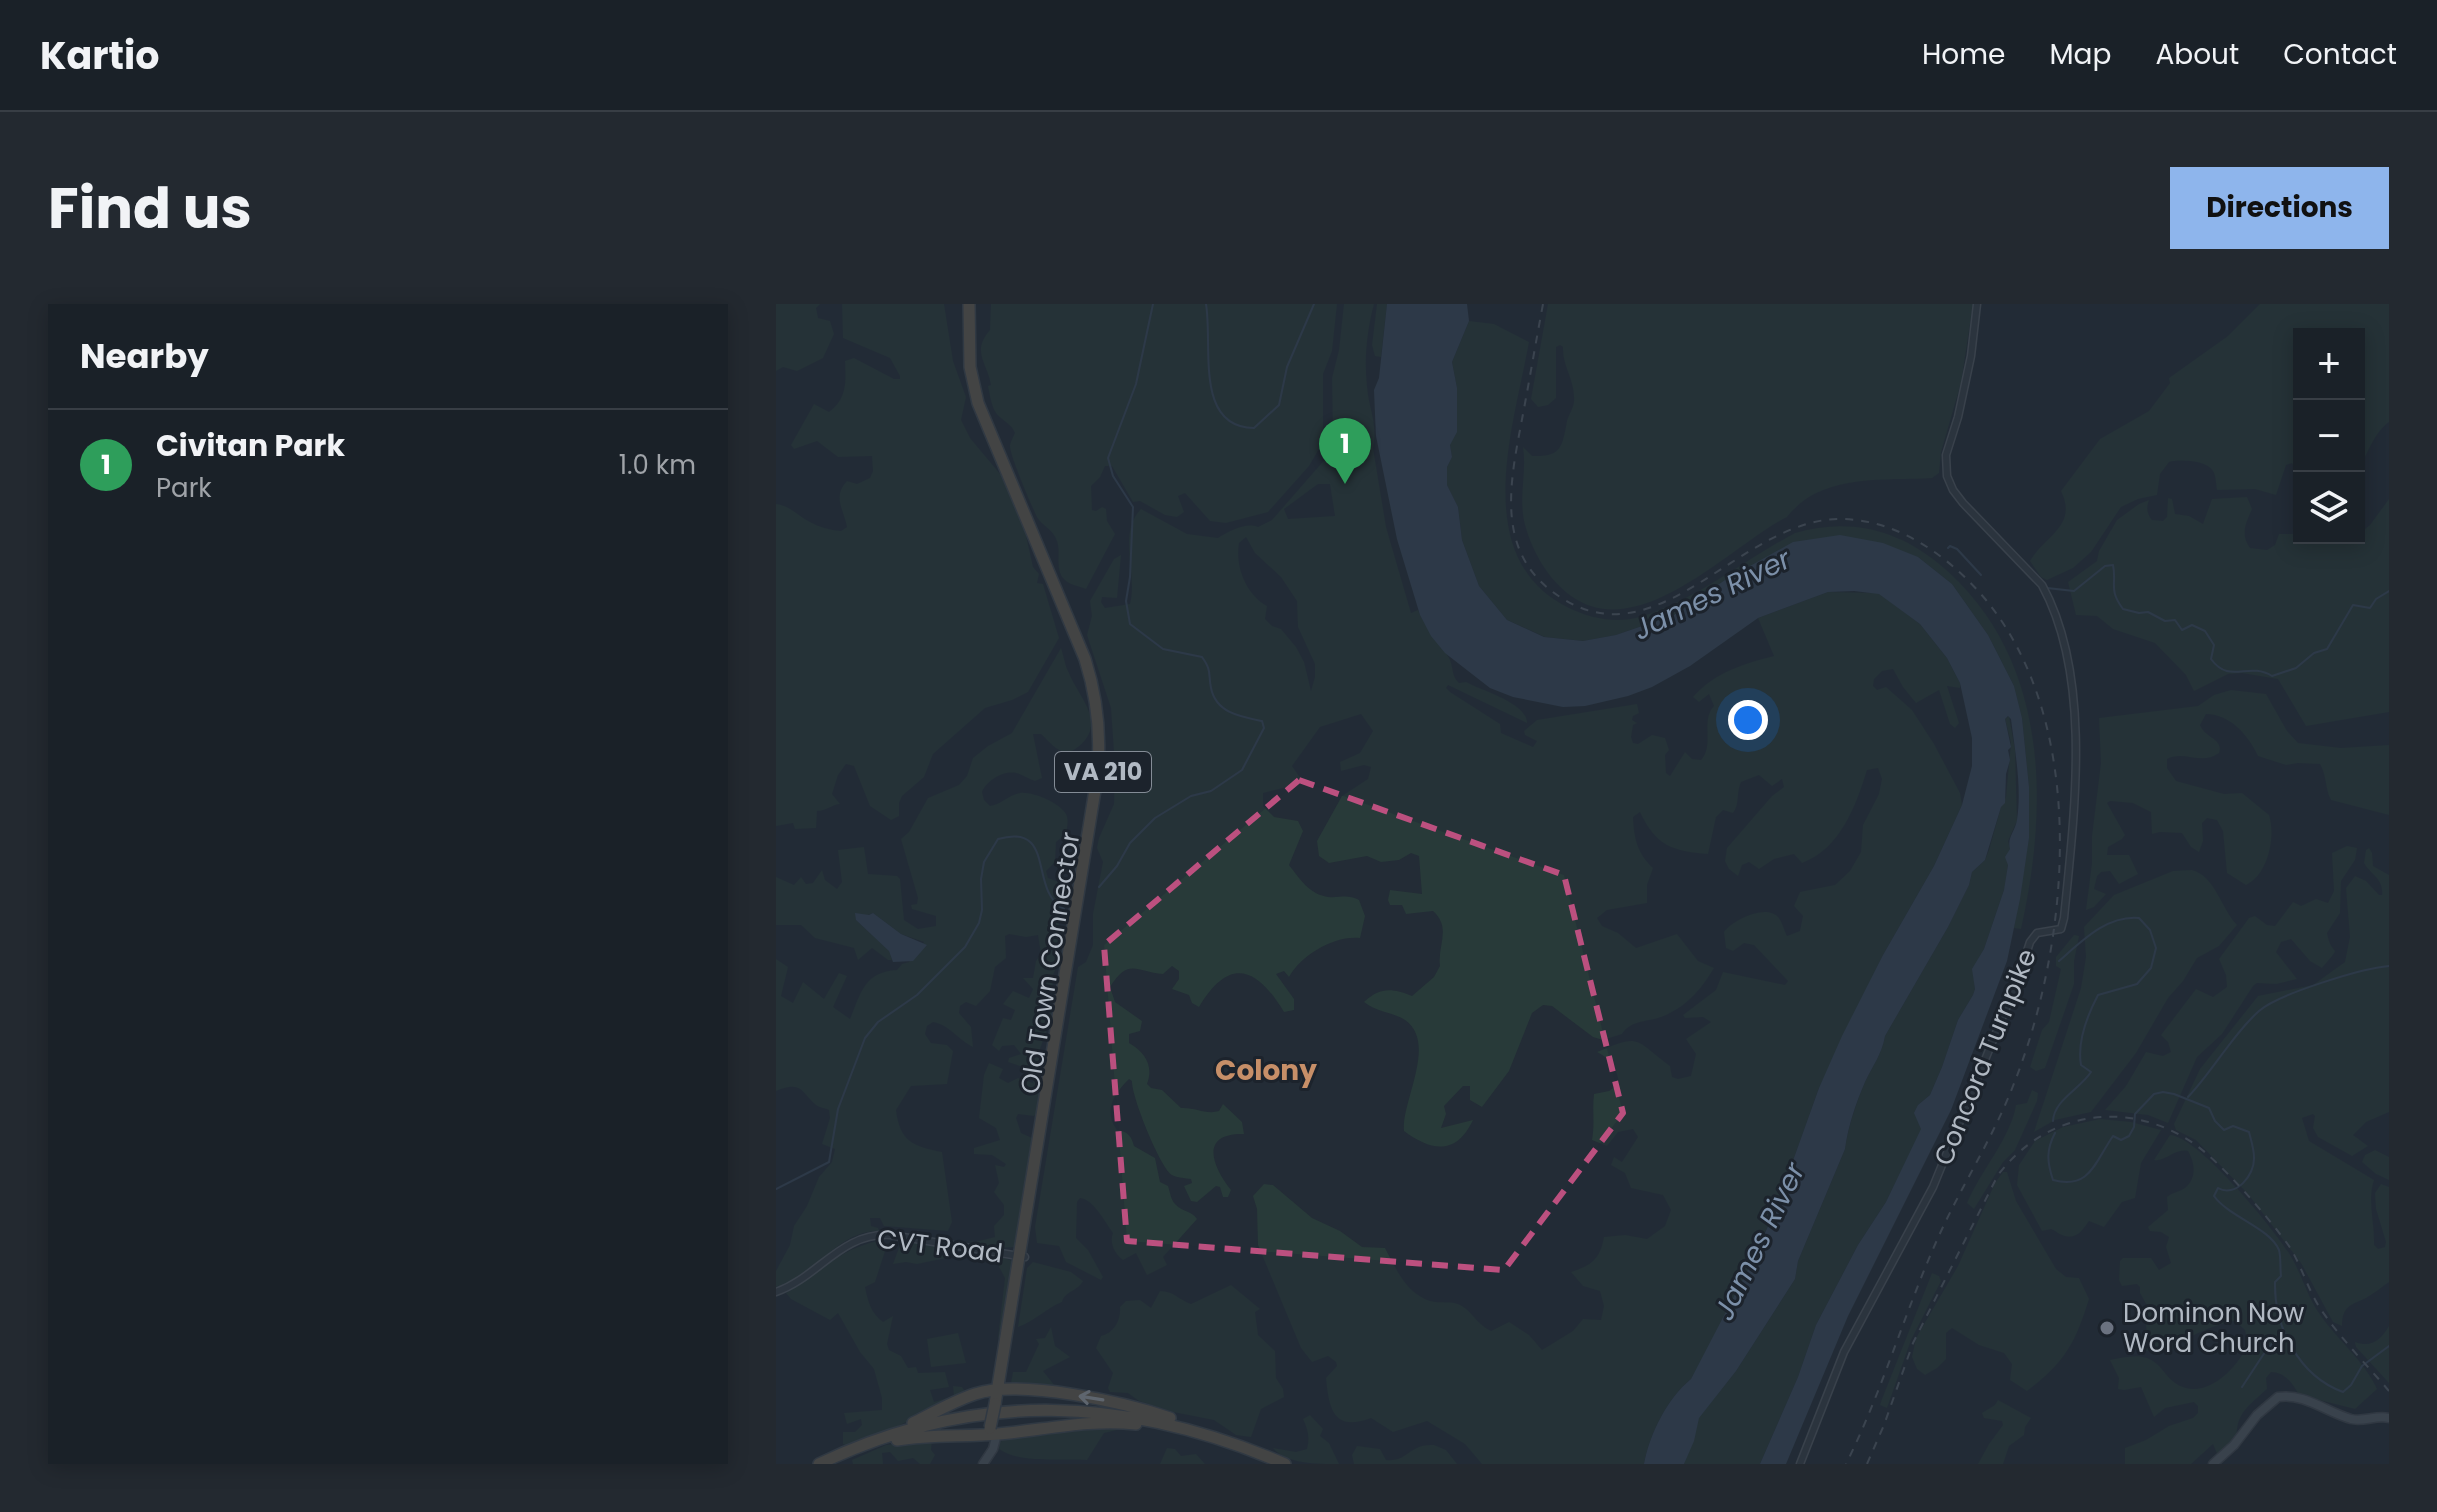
<!DOCTYPE html>
<html lang="en">
<head>
<meta charset="utf-8">
<style>
  body { margin:0; font-family:Poppins,sans-serif; background:#232930; color:#f1f3f6 }
  .controls { position:absolute; right:24px; top:24px; display:grid; overflow:hidden; border-radius:0px; box-shadow:0 4px 20px #0003 }
  .controls button { width:72px; height:72px; display:grid; place-items:center; padding:0; border:0; border-bottom:2px solid #383e45; background:#1a2128; color:#f1f3f6; font:40px sans-serif }
  .you { position:absolute; left:972px; top:416px; width:28px; height:28px; margin:-20px; border:6px solid #fff; border-radius:50%; background:#1a73e8; box-shadow:0 0 0 12px #1a73e833 }
  .badge { display:grid; place-items:center; width:52px; height:52px; border-radius:50%; background:#8eb5ec; color:#fff; font-size:26px; font-weight:700 }
  .pin { position:absolute; translate:-50% -66px; filter:drop-shadow(0 2px 4px #0008) }
  .pin::after { content:''; position:absolute; top:42px; width:28px; height:24px; background:inherit; clip-path:polygon(0 0,100% 0,50% 100%) }
  .list { margin:0; padding:0; list-style:none }
  h2 { display:flex; justify-content:space-between; align-items:center; height:104px; margin:0; padding:0 32px; font-size:34px }
  h2 small { font-size:26px; font-weight:400; color:#9fa3a8 }
  .list li { display:grid; grid-template-columns:52px 1fr auto; gap:24px; align-items:center; box-sizing:border-box; height:112px; padding:0 32px; border-top:2px solid #383e45 }
  .list b { display:block; font-size:30px; white-space:nowrap }
  .list p { margin:0; font-size:26px; white-space:nowrap; color:#9fa3a8 }
  .list em { font-size:26px; font-style:normal; color:#9fa3a8 }
  .icon { flex:none; width:44px; height:44px; fill:none; stroke:currentColor; stroke-width:2; stroke-linecap:round; stroke-linejoin:round }
  .map { position:relative; flex:none; width:1613px; height:1160px; overflow:hidden; border-radius:0px }
  header { display:flex; align-items:center; gap:48px; box-sizing:border-box; height:112px; padding:0 40px; background:#1a2128; border-bottom:2px solid #383e45 }
  header strong { font-size:38px }
  nav { display:flex; gap:44px; margin-inline-start:auto; font-size:28px }
  .intro { display:flex; align-items:center; justify-content:space-between; box-sizing:border-box; height:192px; padding:0 48px }
  h1 { margin:0; font-size:56px }
  .button { padding:20px 36px; border-radius:0px; background:#8eb5ec; color:#111; font-size:28px; font-weight:700 }
  main { display:flex; gap:48px; padding:0 48px }
  aside { flex:1; background:#1a2128; border-radius:0px; box-shadow:0 4px 20px #0003 }
  .map>svg:first-child { display:block }
</style>
</head>
<body>
<header>
<strong>Kartio</strong>
<nav><a>Home</a><a>Map</a><a>About</a><a>Contact</a></nav>
</header>
<div class="intro"><h1>Find us</h1><a class="button">Directions</a></div>
<main>
<aside>
<h2>Nearby<small></small></h2>
<ul class="list">
<li><span class="badge" style="background:#2e9e5b">1</span><div><b>Civitan Park</b><p>Park</p></div><em>1.0 km</em></li>
</ul>
</aside>
<div class="map">
<svg width="1613" height="1160" viewBox="0 0 1613 1160">
  <rect width="100%" height="100%" fill="#232c36"/>
  <!-- green -->
  <path fill="#283a39" fill-rule="evenodd" d="M 0,0 L 44,0 L 40,4 L 42,14 L 54,17 L 58,30 L 47,54 L 21,67 L 7,63 L 0,67 Z
    M 66,0 L 168,0 L 177,57 L 190,93 L 185,116 L 194,134 L 225,171 L 249,227 L 257,263 L 263,270 L 261,279 L 267,280 L 283,334 L 252,388 L 236,396 L 209,404 L 157,450 L 148,473 L 126,492 L 123,499 L 123,512 L 115,516 L 94,502 L 78,462 L 70,460 L 62,471 L 56,490 L 64,500 C 55,501 50,507 41,507 L 40,524 L 19,525 L 17,519 L 0,522 L 0,200 C 13,201 22,212 34,218 C 43,223 54,226 65,227 L 71,223 C 68,206 56,193 71,177 L 81,180 L 94,174 L 97,167 L 96,152 L 62,153 L 41,137 L 18,145 L 15,141 L 38,100 L 53,108 C 71,95 70,78 69,57 L 78,54 L 118,75 L 124,75 L 124,72 L 114,54 L 67,34 Z
    M 215,0 L 561,0 L 556,47 L 547,70 L 547,129 L 543,145 L 533,162 L 492,208 L 450,219 L 434,217 L 409,189 L 402,192 L 408,208 L 401,213 L 389,211 L 364,197 L 357,198 L 336,162 L 329,162 L 324,173 L 315,182 L 316,206 L 320,207 L 326,203 L 330,205 L 331,217 L 339,230 L 310,285 C 303,282 292,281 287,274 C 279,264 285,248 281,237 C 277,225 267,223 261,213 C 256,203 233,150 234,141 C 235,137 237,133 239,129 C 235,119 226,117 220,109 C 215,101 214,91 212,82 L 215,81 C 211,58 195,48 214,26 Z
    M 568,0 L 598,0 C 591,26 588,55 591,82 C 593,107 602,118 597,144 L 610,223 L 635,309 L 642,306 C 649,325 666,338 674,356 C 678,366 675,371 683,379 L 690,378 C 707,387 751,399 751,419 L 672,381 L 670,384 L 674,388 L 724,420 L 725,429 L 757,443 L 761,437 L 749,431 L 748,427 L 761,416 L 861,400 L 863,409 L 857,412 L 856,416 L 861,419 L 857,421 L 855,433 L 857,439 L 862,440 L 876,431 L 889,434 L 893,446 L 889,451 L 890,469 L 894,472 L 909,448 L 916,455 L 925,456 C 939,440 924,417 938,402 L 933,390 L 923,398 L 917,393 C 939,368 967,360 998,352 L 982,314 L 1052,288 L 1103,289 L 1144,320 L 1171,354 L 1184,379 L 1184,384 L 1171,382 L 1183,419 L 1179,424 L 1174,420 L 1163,386 L 1140,399 L 1127,383 L 1117,365 L 1106,367 L 1098,375 L 1097,382 L 1101,386 L 1110,383 L 1136,406 L 1158,440 L 1184,489 L 1186,501 L 1158,562 L 1107,651 L 1043,784 L 1000,904 L 962,989 L 915,1075 C 891,1095 874,1129 868,1160 L 706,1160 L 689,1140 L 651,1117 L 617,1128 L 595,1114 C 558,1128 553,1106 550,1074 L 561,1062 L 560,1058 L 552,1052 L 536,1058 L 525,1044 L 482,941 L 481,905 L 477,892 L 488,880 L 497,881 L 536,914 L 564,927 L 586,943 L 609,944 C 620,965 630,989 654,997 C 664,1000 677,996 686,1002 C 697,1009 702,1021 715,1027 L 733,1018 L 753,1031 L 766,1046 L 797,1027 L 807,1015 L 825,1016 L 828,1002 L 824,987 L 807,982 L 795,968 C 816,961 824,955 828,933 L 849,931 L 871,935 L 889,922 L 895,906 L 887,891 L 855,884 L 849,869 L 835,861 L 838,853 L 846,858 L 862,833 L 857,825 L 842,828 L 831,842 L 816,836 C 819,820 816,806 818,790 L 833,787 L 843,780 C 841,764 836,756 821,748 C 865,729 858,735 894,762 L 896,773 L 902,775 L 915,772 L 920,750 L 910,735 L 935,718 L 927,713 L 909,714 L 907,711 L 940,686 L 947,668 L 1009,681 L 1012,677 L 978,641 L 968,639 L 957,647 L 950,644 L 948,628 C 955,617 990,599 1002,613 C 1006,617 1008,626 1011,632 L 1024,627 L 1027,612 L 1018,602 L 1024,588 L 1059,581 L 1074,567 L 1085,548 L 1087,521 L 1103,490 L 1106,475 L 1102,464 L 1091,466 C 1080,502 1064,545 1026,559 L 1018,550 L 998,555 L 983,565 L 973,558 L 966,561 L 962,572 L 953,565 L 949,557 L 951,544 L 996,492 L 1008,483 L 1006,475 L 996,482 L 983,471 L 965,478 C 960,489 964,500 957,509 L 947,506 L 940,513 L 932,550 C 896,547 880,542 864,508 L 857,513 C 858,534 861,549 877,564 L 871,581 L 871,599 L 831,606 L 821,614 L 826,622 L 842,629 L 860,644 L 901,630 L 922,657 L 938,664 C 926,684 913,700 892,710 C 876,719 856,714 846,730 L 827,736 L 817,733 L 776,702 L 767,701 L 756,709 L 733,767 L 706,803 L 694,796 L 694,782 L 687,782 L 668,802 L 670,810 L 665,824 L 697,816 C 680,852 655,847 628,827 C 625,798 662,739 629,716 C 617,708 600,708 588,698 C 604,683 616,684 636,692 L 658,673 L 664,662 C 661,642 676,624 657,607 L 630,610 L 626,601 L 614,601 L 612,596 L 614,586 L 646,590 L 643,552 L 635,549 L 623,556 L 605,558 L 591,552 L 553,559 L 543,552 L 541,537 L 566,492 L 592,475 L 595,463 L 588,461 L 565,467 L 564,458 L 584,449 L 597,427 L 585,410 L 544,423 L 516,462 L 525,475 L 515,482 L 487,489 L 487,502 L 498,513 L 522,517 L 527,527 L 513,561 C 524,575 533,590 552,593 C 564,594 572,590 583,596 L 589,612 L 584,634 C 559,631 525,651 513,673 L 508,667 L 500,670 L 518,695 L 518,706 L 508,708 C 480,662 453,653 423,703 L 416,699 L 413,691 L 396,685 L 403,675 L 403,667 L 396,662 L 387,670 C 360,668 353,653 334,683 L 339,698 L 366,717 L 364,727 L 353,730 L 353,739 C 369,748 378,762 371,780 L 375,784 L 386,786 L 405,804 C 419,803 430,811 443,807 L 447,800 L 466,818 L 468,830 C 423,829 436,862 455,886 L 452,893 L 447,893 L 444,883 L 440,882 L 421,898 L 415,897 L 408,882 L 416,879 L 415,875 C 409,874 401,874 396,871 C 384,864 355,791 356,777 L 353,775 C 338,790 327,807 341,826 C 352,828 355,831 358,842 L 379,854 L 384,878 L 392,882 C 394,888 395,896 399,900 C 406,908 415,906 421,915 L 387,953 L 391,961 L 371,971 L 360,949 L 347,956 C 339,950 333,939 337,929 C 329,918 317,895 304,894 L 301,898 L 300,934 L 312,946 L 327,973 L 325,976 L 290,958 L 283,942 L 261,939 L 259,923 L 302,663 L 310,658 L 317,641 L 317,610 L 327,558 L 321,544 L 323,534 L 338,500 L 339,463 L 335,404 L 311,331 L 316,312 L 314,297 L 338,255 L 345,251 L 341,294 L 326,293 L 325,298 L 329,304 L 354,300 C 362,270 341,230 365,205 L 411,230 L 442,234 C 453,227 470,218 482,223 L 496,216 L 551,153 L 557,130 L 556,74 L 563,46 ZM 542,180 L 554,180 L 559,212 L 512,215 L 508,205 ZM 470,233 L 479,249 L 505,273 L 521,297 L 522,323 L 539,360 L 539,373 L 535,387 L 528,358 L 520,343 L 505,325 L 496,322 L 489,315 L 491,302 C 470,290 459,263 463,239 Z
    M 601,0 L 611,0 L 605,53 L 599,52 L 596,41 Z
    M 772,0 L 1197,0 L 1185,79 L 1165,148 L 1163,169 L 1156,174 C 1106,177 1045,169 1011,213 C 954,242 864,341 795,292 C 772,275 757,249 749,221 C 742,194 751,168 747,143 L 756,152 C 786,153 786,143 791,117 C 793,109 799,103 798,93 C 798,75 786,61 787,43 L 784,41 L 780,43 L 780,94 L 772,101 L 762,103 L 755,95 Z
    M 1484,0 L 1613,0 L 1613,118 C 1597,130 1593,148 1583,164 L 1583,30 L 1523,30 L 1523,170 L 1516,159 L 1510,161 L 1500,191 L 1479,185 L 1441,186 C 1440,181 1440,171 1437,167 C 1430,156 1403,155 1393,158 L 1384,170 L 1381,191 L 1362,195 L 1345,203 L 1315,248 L 1297,264 L 1271,276 L 1265,273 L 1254,257 C 1269,231 1302,222 1285,187 L 1324,135 L 1373,107 L 1394,79 L 1393,74 L 1452,32 Z
    M 693,17 L 718,20 L 753,38 C 738,122 692,255 793,304 C 814,314 840,320 864,313 C 919,297 968,256 1019,229 C 1071,214 1119,224 1162,259 C 1272,349 1274,496 1245,625 L 1238,624 L 1253,534 L 1253,483 L 1246,414 L 1238,382 L 1212,331 L 1176,280 L 1142,253 L 949,276 L 898,311 L 840,331 L 807,337 L 769,333 L 731,316 L 703,282 L 686,236 L 682,203 L 671,181 L 671,163 L 676,153 L 674,141 L 681,84 L 676,58 Z
    M 1471,193 L 1476,205 C 1470,219 1464,230 1474,244 L 1491,246 L 1499,241 L 1503,230 L 1523,230 L 1523,234 L 1562,240 L 1583,234 L 1583,230 L 1594,221 L 1613,195 L 1613,408 L 1530,422 L 1502,375 L 1466,369 L 1452,370 L 1418,387 L 1410,371 L 1379,339 L 1337,325 L 1321,312 L 1300,311 L 1292,278 L 1321,257 L 1323,247 L 1341,216 L 1363,200 L 1373,196 C 1370,204 1371,210 1376,216 L 1387,217 L 1391,213 L 1392,194 L 1396,195 L 1399,210 L 1413,212 L 1427,220 L 1436,195 Z
    M 285,344 C 288,353 289,362 293,369 C 303,394 332,419 302,443 C 286,456 276,440 265,430 L 257,430 L 266,474 L 259,477 C 252,475 246,470 240,469 C 226,466 210,478 206,488 L 208,496 L 214,502 C 226,500 232,491 244,489 C 256,487 284,499 290,510 C 293,516 291,524 290,530 L 280,538 L 279,558 L 270,567 L 272,574 L 285,579 L 288,587 L 287,611 L 283,618 L 282,660 L 277,671 L 275,714 L 264,745 L 264,786 L 260,810 L 258,812 L 242,810 L 240,814 L 245,829 L 256,834 L 256,838 L 241,943 L 212,944 L 192,937 L 199,938 L 219,933 L 218,922 L 228,911 L 228,901 L 218,888 L 223,879 L 219,861 L 228,863 L 230,860 L 216,851 L 198,850 L 198,844 L 224,836 L 220,824 L 203,814 L 208,771 L 213,759 L 227,765 L 223,774 L 232,779 L 242,774 L 257,779 L 259,767 L 232,758 L 233,754 L 245,750 L 238,741 L 226,742 L 223,747 L 216,741 L 227,714 L 235,716 L 239,706 L 227,700 L 237,687 L 253,694 L 257,685 L 247,674 L 257,674 L 260,657 L 265,650 L 262,631 L 250,633 L 233,630 L 229,632 L 230,654 L 219,663 L 214,687 L 200,702 L 190,698 L 184,702 L 183,709 L 195,723 L 197,743 C 182,736 174,721 157,718 L 151,722 L 149,730 L 155,739 L 171,741 L 177,747 L 171,780 L 135,782 L 120,806 C 124,838 137,842 166,848 L 176,918 L 172,927 L 108,922 L 104,914 L 94,914 L 95,922 L 102,924 L 103,927 C 59,927 40,974 0,983 L 0,967 L 14,941 L 18,922 L 31,902 L 43,873 L 56,858 L 59,845 L 46,840 L 54,814 L 53,806 C 49,804 44,804 40,801 C 25,788 26,776 0,787 L 0,655 L 12,663 L 5,692 L 17,699 L 27,678 L 48,695 L 63,669 L 71,672 L 57,703 L 74,715 C 85,689 88,668 121,666 L 126,660 L 133,658 L 148,638 L 125,630 L 97,609 L 80,616 L 113,646 L 116,656 L 112,656 L 96,644 L 82,656 L 78,644 L 39,634 L 25,621 L 0,621 L 0,573 L 18,581 L 25,573 L 30,580 L 37,579 L 46,566 L 49,576 L 61,585 L 66,578 L 62,546 L 88,543 L 92,570 L 121,572 L 124,575 L 128,616 L 142,625 L 160,622 L 160,612 L 136,605 L 135,601 L 141,600 L 142,594 L 125,535 L 133,528 L 152,494 L 183,481 L 191,472 L 197,454 L 212,442 L 236,429 Z
    M 1455,386 L 1490,390 L 1511,427 L 1522,439 L 1565,444 L 1613,441 L 1613,511 L 1555,496 C 1549,485 1551,472 1544,460 L 1522,459 L 1510,461 L 1482,452 C 1473,432 1454,410 1430,410 L 1424,421 C 1429,434 1448,435 1443,449 C 1426,462 1408,446 1391,455 L 1391,464 L 1400,477 L 1448,490 L 1466,489 L 1493,511 C 1500,533 1492,571 1470,581 L 1451,569 L 1447,527 L 1441,516 L 1431,514 L 1426,519 L 1427,537 L 1423,548 L 1415,543 L 1406,529 L 1384,528 L 1376,530 L 1375,508 L 1357,499 L 1334,497 L 1331,499 L 1349,531 L 1346,535 L 1332,543 L 1331,551 L 1353,551 L 1362,570 L 1343,580 L 1334,567 L 1325,568 L 1321,572 L 1318,585 L 1330,590 L 1318,603 L 1310,606 L 1316,559 L 1316,532 L 1325,459 L 1323,414 L 1422,402 L 1438,391 Z
    M 1233,412 L 1239,446 L 1241,517 L 1232,537 L 1234,545 L 1229,583 L 1208,645 L 1197,665 L 1199,685 L 1197,691 L 1182,716 L 1166,763 L 1154,791 L 1142,801 L 1146,825 L 1110,898 L 1082,941 L 1040,1021 L 1022,1073 L 984,1160 L 908,1160 L 923,1113 L 960,1067 L 1019,975 L 1022,957 L 1069,845 C 1072,823 1080,799 1089,778 C 1096,763 1106,750 1109,732 L 1172,623 L 1193,581 L 1196,568 L 1209,556 L 1213,546 L 1225,503 L 1230,493 L 1235,439 L 1229,415 Z
    M 1571,542 L 1581,544 L 1579,556 L 1565,577 L 1564,609 L 1551,629 C 1556,656 1568,637 1546,664 L 1534,657 L 1515,635 L 1505,638 L 1500,648 L 1521,675 L 1500,680 L 1481,679 L 1477,682 L 1446,730 L 1421,753 L 1392,819 L 1372,811 L 1329,806 L 1350,782 L 1370,748 L 1387,752 L 1395,748 L 1392,738 L 1385,731 L 1420,685 L 1437,693 L 1451,683 L 1450,671 L 1443,655 L 1473,614 L 1479,612 L 1491,621 L 1499,622 L 1517,598 L 1525,602 L 1540,595 L 1552,599 L 1558,587 L 1556,549 Z
    M 1593,544 L 1596,549 L 1597,562 L 1613,571 L 1613,808 L 1590,818 L 1577,831 L 1592,842 L 1576,852 L 1542,833 L 1537,824 L 1539,812 L 1537,810 L 1526,814 L 1533,837 L 1598,876 C 1591,897 1599,919 1598,941 L 1602,945 L 1609,943 L 1610,938 L 1600,905 L 1599,889 L 1605,880 L 1613,883 L 1613,978 C 1606,983 1597,990 1590,994 C 1575,1001 1566,1002 1566,1022 L 1557,1018 L 1525,959 L 1472,890 L 1420,836 L 1400,826 L 1398,820 L 1424,765 L 1482,692 L 1537,681 L 1569,658 L 1574,633 L 1570,584 L 1579,572 L 1590,577 L 1603,591 L 1606,591 C 1608,575 1595,571 1588,559 L 1590,546 Z
    M 1416,566 C 1439,572 1445,604 1461,621 L 1443,642 L 1421,654 L 1407,677 L 1392,694 L 1360,749 L 1315,808 L 1279,816 L 1258,828 L 1305,684 L 1310,653 L 1308,623 L 1338,591 L 1397,567 Z
    M 1298,631 L 1303,632 L 1298,657 L 1298,680 L 1269,764 L 1260,767 L 1254,763 L 1266,726 L 1273,718 L 1285,665 L 1280,662 L 1280,653 Z
    M 1256,786 L 1262,789 L 1261,797 L 1239,846 L 1227,858 L 1198,905 L 1191,899 C 1204,868 1235,833 1240,801 L 1251,799 Z
    M 1324,815 L 1355,818 L 1385,826 L 1365,859 L 1359,894 L 1346,898 L 1328,923 L 1313,917 C 1307,925 1301,937 1286,931 C 1282,930 1279,926 1275,925 L 1266,927 L 1241,881 L 1243,861 L 1259,837 L 1287,823 Z
    M 1394,831 C 1422,832 1499,926 1514,951 C 1526,970 1531,993 1545,1012 C 1562,1036 1589,1058 1601,1085 L 1579,1105 L 1523,1091 C 1517,1080 1509,1068 1495,1068 L 1490,1074 L 1491,1085 C 1475,1100 1459,1109 1461,1134 L 1442,1152 L 1437,1140 L 1415,1160 L 1349,1160 L 1349,1144 L 1370,1136 L 1393,1122 L 1417,1114 L 1422,1109 L 1422,1102 L 1418,1098 L 1389,1104 L 1378,1113 L 1365,1083 L 1348,1086 L 1342,1085 L 1343,1074 L 1334,1056 C 1346,1054 1359,1050 1371,1054 C 1385,1059 1388,1071 1399,1079 C 1428,1099 1461,1065 1472,1040 L 1469,1026 L 1459,1017 C 1431,1020 1395,1047 1369,1047 L 1372,1036 L 1368,1007 L 1373,1005 L 1364,989 L 1364,983 L 1361,980 L 1346,982 L 1343,976 L 1344,957 L 1347,954 L 1375,954 L 1383,966 L 1395,959 L 1390,943 L 1393,933 L 1385,928 L 1374,927 L 1372,923 L 1392,906 L 1391,893 C 1397,888 1403,888 1409,884 C 1421,874 1419,859 1412,847 C 1399,844 1390,858 1378,856 Z
    M 1599,846 L 1613,853 L 1613,876 L 1600,870 L 1586,858 L 1589,851 Z
    M 1227,868 L 1231,868 L 1240,897 L 1280,965 L 1290,973 L 1303,974 L 1313,995 C 1299,1040 1289,1058 1251,1087 L 1234,1076 L 1236,1060 L 1228,1049 L 1203,1041 L 1176,1024 L 1170,1029 L 1170,1055 L 1161,1064 L 1149,1071 L 1141,1065 L 1136,1053 L 1140,1034 L 1182,962 L 1219,879 Z
    M 102,937 L 111,941 L 99,978 L 89,983 C 92,998 95,1009 107,1018 L 117,1012 L 111,1040 L 113,1046 L 125,1052 L 132,1064 L 140,1063 L 142,1069 L 169,1068 L 173,1083 L 154,1086 L 158,1098 L 178,1092 L 177,1082 L 186,1083 L 190,1089 L 116,1125 L 73,1142 L 67,1140 L 67,1128 L 79,1128 L 86,1121 L 85,1115 L 71,1120 L 68,1109 L 106,1106 L 106,1094 L 98,1065 L 84,1048 L 62,1009 L 54,1016 L 15,995 L 10,989 C 43,969 63,945 102,937 Z
    M 136,938 L 176,945 L 175,953 L 141,960 L 130,958 L 117,960 L 124,941 Z
    M 224,953 L 234,956 L 238,960 L 226,1033 L 222,1034 L 229,974 L 223,963 Z
    M 257,958 L 295,968 L 307,977 C 302,987 289,987 286,998 C 269,1005 259,1017 242,1023 L 251,964 Z
    M 1156,969 L 1163,972 L 1165,977 L 1135,1036 L 1111,1104 L 1104,1101 L 1106,1095 Z
    M 455,981 L 484,1005 L 479,1008 L 482,1031 L 499,1047 L 500,1074 L 507,1085 L 508,1093 L 485,1105 L 475,1133 L 460,1131 L 438,1116 L 397,1108 L 363,1097 L 352,1089 L 334,1088 L 332,1084 L 337,1069 L 320,1044 L 325,1032 C 338,1029 345,1016 344,1003 L 350,997 L 364,996 L 375,1004 L 384,987 C 398,987 403,996 415,1000 Z
    M 1613,1022 L 1613,1079 L 1580,1043 L 1579,1038 C 1595,1044 1605,1036 1613,1022 Z
    M 275,1023 L 279,1042 L 294,1053 L 267,1067 L 279,1082 L 235,1079 L 237,1068 L 250,1068 L 263,1040 L 260,1035 L 269,1034 Z
    M 182,1029 L 190,1059 L 155,1063 L 151,1035 Z
    M 1222,1096 L 1255,1114 L 1249,1123 L 1248,1131 L 1233,1142 L 1227,1160 L 1202,1160 L 1213,1140 L 1227,1121 L 1226,1117 L 1208,1114 L 1206,1109 L 1219,1101 Z
    M 534,1111 L 547,1125 L 544,1132 L 553,1139 L 563,1160 C 542,1160 509,1160 497,1144 L 520,1148 L 531,1145 C 534,1133 532,1126 527,1115 Z
    M 342,1122 L 345,1125 L 328,1129 L 311,1156 C 283,1154 244,1160 223,1145 L 224,1138 L 234,1132 Z
    M 156,1135 L 155,1146 L 159,1151 L 154,1160 L 144,1160 L 137,1154 L 122,1157 L 114,1148 L 106,1149 L 107,1160 L 77,1160 L 76,1156 L 110,1141 Z
    M 658,1141 L 670,1146 L 681,1160 L 578,1160 L 576,1151 L 581,1142 L 604,1145 L 610,1156 C 627,1158 630,1148 643,1143 C 648,1141 653,1141 658,1141 Z
    M 391,1144 L 399,1145 L 405,1152 L 420,1150 L 429,1160 L 384,1160 Z"/>
  <!-- water -->
  <path fill="#3a4a5e" d="M 611,0 L 691,0 L 693,17 L 676,58 L 681,84 L 681,128 L 674,141 L 676,153 L 671,163 L 671,181 L 682,203 L 686,236 L 703,282 L 731,316 L 768,333 L 807,337 L 840,331 L 898,311 L 949,276 L 1017,238 L 1064,231 L 1107,239 L 1142,253 L 1176,280 L 1212,331 L 1238,382 L 1246,414 L 1253,483 L 1253,534 L 1244,595 L 1231,657 L 1175,806 L 1072,1012 L 1010,1160 L 984,1160 L 1022,1073 L 1040,1021 L 1082,941 L 1110,898 L 1145,825 L 1138,809 L 1142,801 L 1154,791 L 1166,763 L 1182,716 L 1197,691 L 1199,685 L 1196,665 L 1208,645 L 1228,586 L 1232,561 L 1229,553 L 1234,545 C 1231,533 1239,528 1241,516 C 1246,484 1239,447 1235,415 L 1232,412 L 1229,415 L 1235,443 L 1232,446 L 1234,456 L 1230,470 L 1229,499 L 1225,503 L 1209,556 L 1196,568 L 1193,581 L 1172,623 L 1109,732 C 1106,750 1096,763 1089,778 C 1080,799 1072,822 1069,845 L 1022,957 L 1019,975 L 960,1067 L 923,1114 L 918,1137 L 908,1160 L 868,1160 C 874,1129 891,1095 915,1075 L 978,954 L 1000,904 L 1043,784 L 1066,732 L 1107,651 L 1158,562 L 1186,501 L 1196,462 L 1196,434 L 1184,379 L 1171,354 L 1144,320 L 1103,290 L 1078,287 L 1052,288 L 982,314 L 914,362 L 876,383 L 852,392 L 809,402 L 787,403 L 737,393 L 714,384 L 669,349 L 655,332 L 644,311 L 621,235 L 600,132 L 599,110 L 598,86 L 603,74 Z
    M 79,609 L 93,611 L 97,609 L 125,630 L 151,641 L 137,657 L 117,658 L 113,647 L 80,616 Z"/>
  <g fill="none" stroke-linecap="round" stroke-linejoin="round">
    <!-- stream -->
    <path stroke="#3a4a5e" stroke-width="2" d="M 430,0 C 437,42 418,123 478,124 L 503,101 L 511,63 L 538,0
      M 1172,244 L 1174,242 L 1181,245 L 1205,271
      M 1271,284 L 1298,287 L 1329,262 L 1337,261 C 1341,280 1332,285 1347,305 L 1363,309 L 1372,308 L 1389,317 L 1399,316 L 1406,326 L 1416,321 L 1429,327 L 1438,341 L 1435,355 C 1454,381 1472,357 1496,372 L 1520,364 L 1538,349 L 1551,345 L 1577,301 L 1594,304 L 1600,295 L 1613,287
      M 323,583 L 341,562 L 354,539 L 379,514 L 415,492 L 435,487 L 466,466 L 488,424 L 486,417 C 465,413 440,409 435,384 C 432,369 436,367 426,353 L 387,345 L 354,320 L 350,297 L 354,273 L 357,203 L 337,172 L 332,154 L 360,80 L 377,0
      M 1412,793 C 1436,768 1457,730 1483,707 C 1502,690 1587,664 1613,662
      M 1277,817 C 1278,796 1304,785 1315,768 L 1305,761 C 1301,738 1311,712 1322,691 L 1361,680 L 1375,664 L 1380,644 L 1374,626 L 1363,614 C 1331,611 1306,637 1283,657
      M 1279,829 C 1270,846 1271,858 1277,876 C 1314,886 1319,858 1337,832 L 1345,836 L 1353,832 L 1358,823 L 1359,810 L 1378,790 L 1387,788 L 1398,790 L 1433,804 L 1439,817 L 1448,826 L 1457,822 L 1473,828 C 1475,836 1478,845 1478,853 C 1479,872 1459,894 1442,884 L 1438,892 C 1453,913 1494,924 1503,946 C 1505,953 1504,964 1505,972 L 1499,978 C 1498,1023 1523,1072 1567,1088 L 1575,1081 L 1586,1062 L 1613,1042
      M 0,885 L 53,858 L 62,805 L 89,734 L 102,718 L 141,691 L 189,643 L 203,619 L 206,606 L 205,575 L 208,558 L 222,535 C 281,518 252,587 288,605
      M 1466,1083 L 1487,1051 L 1507,1026"/>
    <defs>
      <path id="minor" d="M 0,988 C 43,973 65,928 115,931 L 249,953
        M 1024,1160 L 1068,1048 L 1157,883 L 1242,675 L 1254,638 L 1261,629 L 1285,625 L 1288,614 C 1298,512 1317,374 1266,281 L 1187,199 L 1177,186 L 1171,172 L 1170,151 L 1182,113 L 1195,52 L 1201,0"/>
      <path id="major" d="M 207,1160 L 217,1145 L 221,1130
        M 1437,1160 L 1458,1141 L 1481,1111 L 1502,1093 C 1529,1089 1550,1108 1575,1115 C 1588,1118 1600,1111 1613,1114"/>
      <path id="highway" d="M 193,0 L 194,63 L 202,99 L 309,355 C 322,396 326,437 320,480 L 219,1100
        M 137,1119 C 157,1109 178,1097 199,1090 C 245,1075 348,1098 394,1114
        M 121,1136 C 155,1130 188,1133 222,1130 C 268,1126 313,1115 360,1120
        M 43,1160 C 199,1085 352,1092 509,1160"/>
    </defs>
    <!-- minor casing -->
    <use href="#minor" stroke="#545c65" stroke-width="9"/>
    <!-- major casing -->
    <use href="#major" stroke="#404750" stroke-width="11"/>
    <!-- highway casing -->
    <use href="#highway" stroke="#414952" stroke-width="14"/>
    <!-- minor -->
    <use href="#minor" stroke="#373e47" stroke-width="6"/>
    <!-- major -->
    <use href="#major" stroke="#555d67" stroke-width="8"/>
    <!-- highway -->
    <use href="#highway" stroke="#6c6254" stroke-width="11"/>
    <!-- rail -->
    <path stroke="#59626e" stroke-width="2" stroke-dasharray="8 8" stroke-linecap="butt" d="M 767,0 C 760,37 754,73 747,110 C 734,179 716,253 789,296 C 886,354 966,215 1064,215 C 1122,215 1174,253 1210,296 C 1314,423 1294,640 1237,782 C 1216,836 1184,884 1161,936 C 1128,1010 1106,1088 1070,1160
      M 1091,1160 L 1108,1121 L 1137,1039 L 1222,871 C 1270,808 1350,794 1417,839 C 1445,858 1493,914 1513,942 C 1526,962 1532,987 1546,1007 C 1566,1036 1591,1061 1613,1087"/>
    <defs>
      <path id="highway-bridge" d="M 214,1124 L 219,1100"/>
    </defs>
    <!-- highway-bridge casing -->
    <use href="#highway-bridge" stroke="#414952" stroke-width="14" stroke-linecap="butt"/>
    <!-- highway-bridge -->
    <use href="#highway-bridge" stroke="#6c6254" stroke-width="11"/>
  </g>
  <!-- one-way arrows -->
  <defs><path id="oneway-shaft" d="M-6 0H5M1.5-3L5.5 0L1.5 3" fill="none" stroke-width="1.6" stroke-linecap="round" stroke-linejoin="round" transform="scale(2)"/></defs>
  <use stroke="#a7acb2" href="#oneway-shaft" transform="translate(315 1094) rotate(-171)"/>
  <!-- marked area -->
  <path d="M0 0H1613V1160H0ZM 523,476 L 788,571 L 847,809 L 728,966 L 351,937 L 328,641 Z" fill="#232c36" fill-opacity=".55" fill-rule="evenodd"/>
  <path fill="none" stroke="#bc507f" stroke-width="6" stroke-dasharray="16 10" stroke-linejoin="round" d="M 523,476 L 788,571 L 847,809 L 728,966 L 351,937 L 328,641 Z"/>
  <!-- markers -->
  <circle fill="#6b7280" stroke="#1c232c" stroke-width="3" cx="1331" cy="1024" r="8"/>
  <g text-anchor="middle" stroke-width="6" stroke-linejoin="round" paint-order="stroke">
    <!-- shield labels -->
    <rect fill="#1c232c" stroke="#848c96" stroke-width="2" x="279" y="448" width="96" height="40" rx="6"/>
    <g font-size="24" font-weight="bold" fill="#b1b9c3">
      <text x="327" y="476">VA 210</text>
    </g>
    <!-- street labels -->
    <g font-size="26" fill="#b1b9c3" stroke="#1c232c">
      <text transform="translate(274 659) rotate(-81)" y="9">Old Town Connector</text>
      <text transform="translate(1209 753) rotate(-68)" y="9">Concord Turnpike</text>
      <text transform="translate(164 942) rotate(7)" y="9">CVT Road</text>
    </g>
    <!-- poi labels -->
    <g font-size="26" fill="#b1b9c3" stroke="#1c232c" text-anchor="start">
      <text x="1347" y="1018">Dominon Now<tspan x="1347" dy="30">Word Church</tspan></text>
    </g>
    <!-- water labels -->
    <g font-size="28" font-style="italic" fill="#7c90a9" stroke="#1c232c">
      <text transform="translate(936 290) rotate(-26)" y="10">James River</text>
      <text transform="translate(983 937) rotate(-64)" y="10">James River</text>
    </g>
    <!-- neighbourhood labels -->
    <g font-size="28" font-weight="bold" fill="#c78f68" stroke="#1c232c">
      <text x="490" y="776">Colony</text>
    </g>
  </g>
</svg>
<div class="controls">
<button>+</button>
<button>−</button>
<button><svg class="icon" aria-label="layers" viewBox="0 0 24 24"><path d="M12 4l9 5-9 5-9-5zM3 14l9 5 9-5"/></svg></button>
</div>
<div class="you"></div>
<div class="pin badge" style="left:569px;top:180px;background:#2e9e5b">1</div>
</div>
</main>
</body>
</html>
